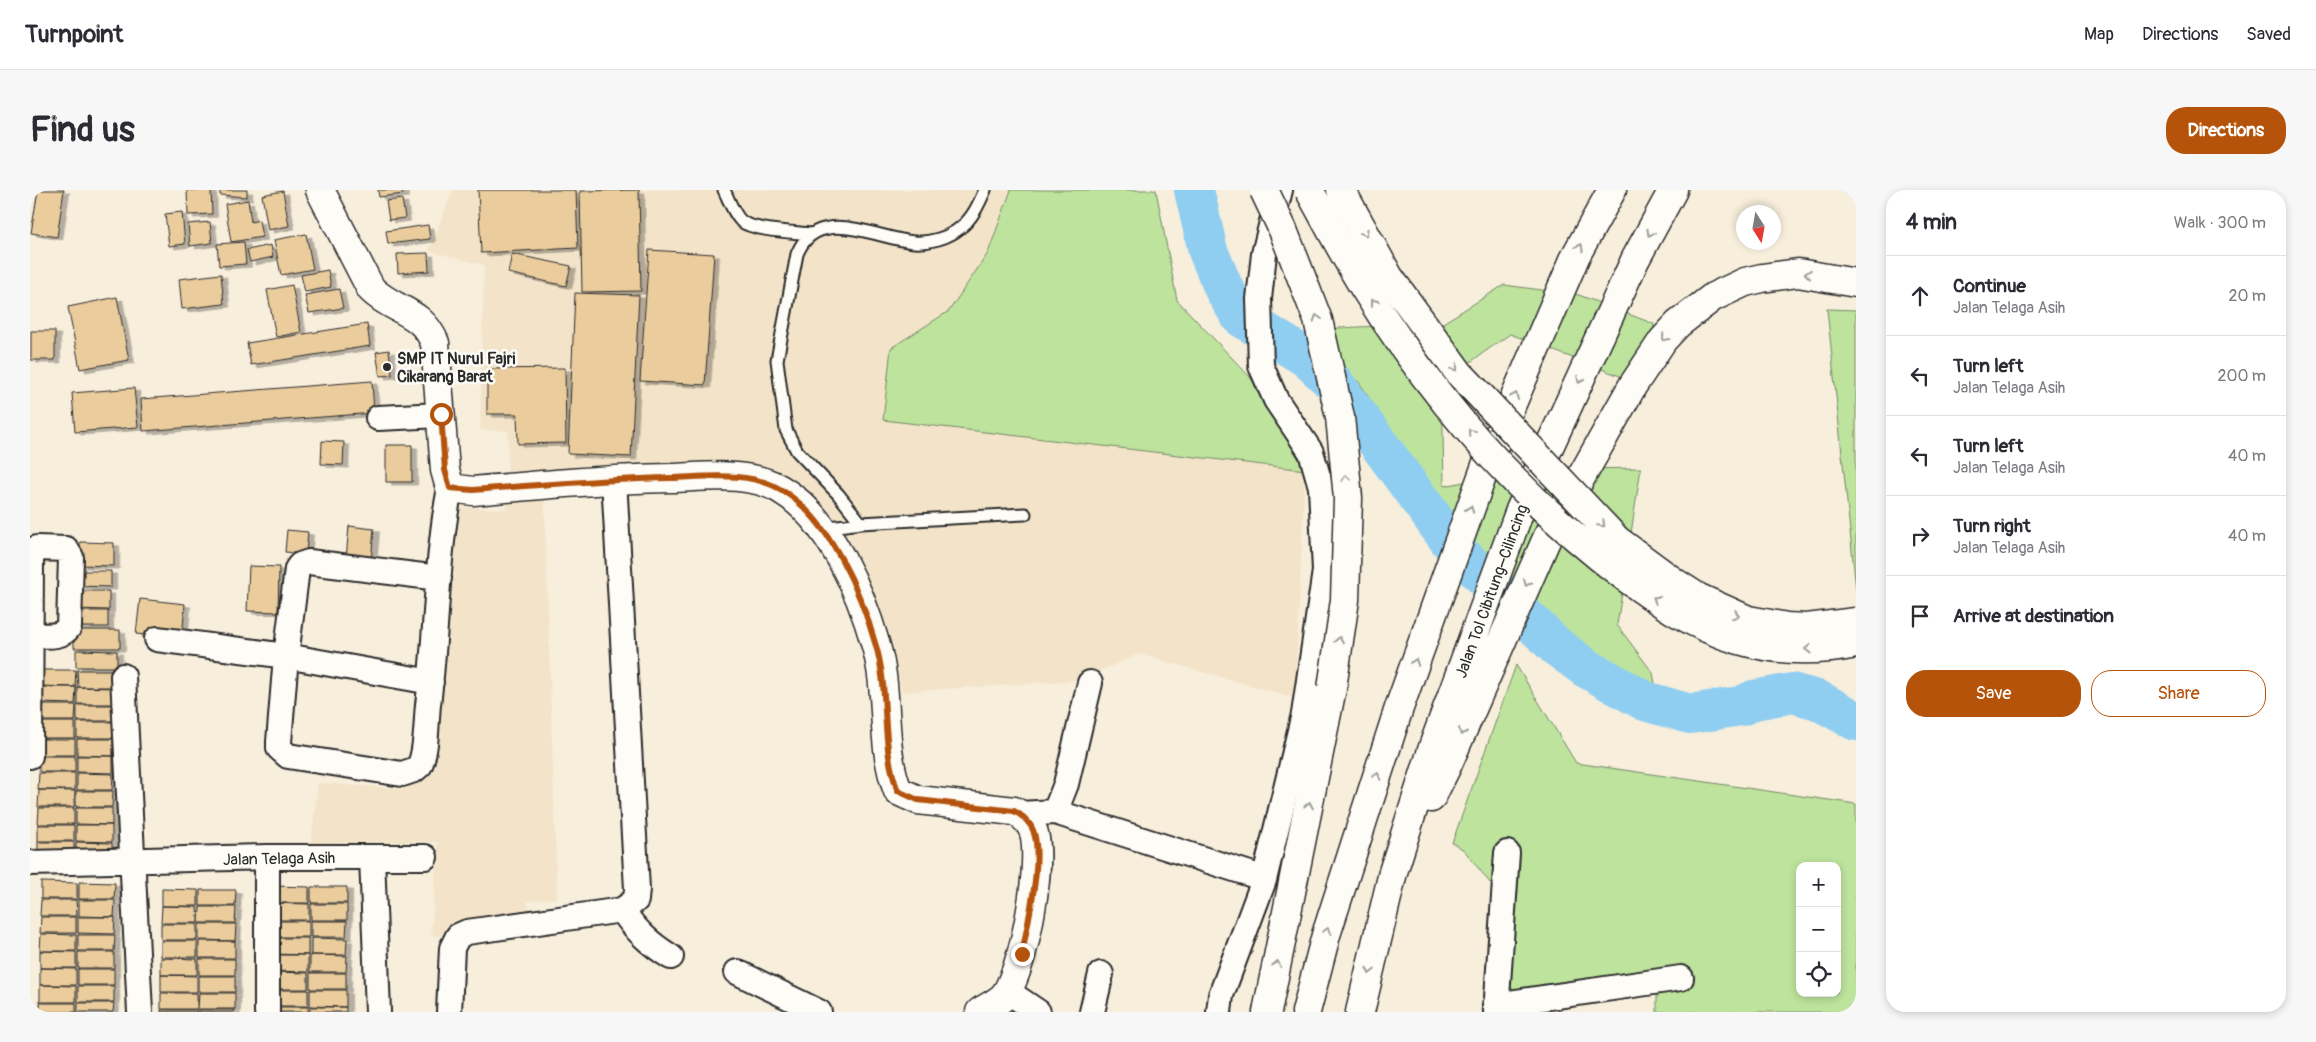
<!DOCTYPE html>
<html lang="en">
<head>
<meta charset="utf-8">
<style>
  body { margin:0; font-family:Pangolin,sans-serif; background:#f7f7f7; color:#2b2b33 }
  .controls { position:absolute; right:15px; bottom:15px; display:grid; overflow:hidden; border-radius:10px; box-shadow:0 2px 8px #0003 }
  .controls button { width:45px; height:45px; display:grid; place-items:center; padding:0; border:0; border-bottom:1px solid #e1e1e2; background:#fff; color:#2b2b33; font:25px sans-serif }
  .compass { position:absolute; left:1706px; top:15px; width:45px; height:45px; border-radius:50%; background:#fff; box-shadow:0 2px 8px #0003; rotate:169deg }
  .stop { position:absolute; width:15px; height:15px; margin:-11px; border:4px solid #b45309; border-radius:50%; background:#fff }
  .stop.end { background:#b45309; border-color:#fff; box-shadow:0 1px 5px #0008 }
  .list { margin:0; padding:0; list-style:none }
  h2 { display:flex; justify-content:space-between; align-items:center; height:65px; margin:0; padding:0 20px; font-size:21px }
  h2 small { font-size:16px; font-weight:400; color:#7c7c81 }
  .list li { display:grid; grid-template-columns:32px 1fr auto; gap:15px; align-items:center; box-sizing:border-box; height:80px; padding:0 20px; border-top:1px solid #e1e1e2 }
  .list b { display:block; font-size:19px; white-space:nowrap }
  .list p { margin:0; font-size:16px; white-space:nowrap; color:#7c7c81 }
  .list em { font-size:16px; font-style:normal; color:#7c7c81 }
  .actions { display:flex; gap:10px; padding:15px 20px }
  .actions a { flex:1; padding:11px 0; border:1px solid #b45309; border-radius:20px; text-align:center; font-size:18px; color:#b45309 }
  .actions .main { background:#b45309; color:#fff }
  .icon { flex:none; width:28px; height:28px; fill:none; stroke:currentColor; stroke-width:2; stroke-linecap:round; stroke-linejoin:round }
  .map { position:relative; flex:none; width:1826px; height:822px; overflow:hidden; border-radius:20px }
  header { display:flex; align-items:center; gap:30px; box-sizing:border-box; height:70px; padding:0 25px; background:#fff; border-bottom:1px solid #e1e1e2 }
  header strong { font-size:24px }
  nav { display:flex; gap:28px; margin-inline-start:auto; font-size:18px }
  .intro { display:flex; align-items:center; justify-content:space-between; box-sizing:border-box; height:120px; padding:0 30px }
  h1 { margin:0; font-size:35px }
  .button { padding:12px 22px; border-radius:20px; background:#b45309; color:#fff; font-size:18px; font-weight:700 }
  main { display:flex; gap:30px; padding:0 30px }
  aside { flex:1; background:#fff; border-radius:20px; box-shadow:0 2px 8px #0003 }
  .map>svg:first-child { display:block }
</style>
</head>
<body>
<header>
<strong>Turnpoint</strong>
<nav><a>Map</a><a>Directions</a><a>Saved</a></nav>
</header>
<div class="intro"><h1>Find us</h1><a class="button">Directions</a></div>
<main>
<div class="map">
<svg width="1826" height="822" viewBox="0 0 1826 822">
  <defs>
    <filter id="shadow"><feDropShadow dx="5.5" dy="3" stdDeviation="0" flood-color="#0004"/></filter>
  </defs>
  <rect width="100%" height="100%" fill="#f7eedc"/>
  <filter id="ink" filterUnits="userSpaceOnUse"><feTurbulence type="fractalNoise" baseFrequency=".02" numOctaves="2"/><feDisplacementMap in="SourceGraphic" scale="10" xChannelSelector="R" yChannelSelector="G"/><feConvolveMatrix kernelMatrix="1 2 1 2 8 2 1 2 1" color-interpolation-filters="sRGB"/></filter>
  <g filter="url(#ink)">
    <!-- built -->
    <path fill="#f3e4c9" d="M 423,0 L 981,0 L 958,63 L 919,121 L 861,158 L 853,230 L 1275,280 L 1265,508 L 1109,464 L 1049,490 L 871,502 L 859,448 L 778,311 L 731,292 L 514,296 L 527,708 L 497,711 L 506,744 L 401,746 L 408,652 L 281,653 L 288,593 L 378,599 L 400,316 L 477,319 L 478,241 L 450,240 L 454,75 L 399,61 Z"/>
    <!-- green -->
    <path fill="#bde39d" stroke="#748764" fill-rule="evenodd" d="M 981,0 L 1126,0 L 1147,110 L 1221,188 L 1275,280 L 853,230 L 861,158 L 919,121 L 958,63 Z
      M 1474,95 L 1549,105 L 1624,134 L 1616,196 L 1480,144 L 1412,192 L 1414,296 L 1494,280 L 1611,278 L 1587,435 L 1623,483 L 1631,525 L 1538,473 L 1463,403 L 1329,192 L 1250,149 L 1308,138 L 1413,133 Z
      M 1797,119 L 1826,120 L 1826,399 Z
      M 1486,475 L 1546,573 L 1826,614 L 1826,822 L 1627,822 L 1627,794 L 1462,818 L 1468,703 L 1434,660 L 1422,653 ZM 1770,676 L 1807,676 L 1807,803 L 1770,803 Z"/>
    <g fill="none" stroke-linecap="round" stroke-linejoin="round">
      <!-- river -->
      <path stroke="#90cef1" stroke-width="40" d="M 1164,0 L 1178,61 L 1194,99 L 1211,127 L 1277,168 L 1304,193 L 1427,361 L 1527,457 L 1556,478 L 1615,511 L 1660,524 L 1711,516 L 1724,510 L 1762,503 L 1788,510 L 1826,531"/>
    </g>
    <!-- building -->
    <path fill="#eacc9d" stroke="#2b2b2b" filter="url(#shadow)" d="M 8,0 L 34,0 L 27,47 L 1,43 Z
      M 157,0 L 181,0 L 182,24 L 158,25 Z
      M 190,0 L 217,0 L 217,7 L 190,5 Z
      M 348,0 L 373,0 L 373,4 L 349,7 Z
      M 448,0 L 546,0 L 548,58 L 451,63 Z
      M 609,0 L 611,101 L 552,102 L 550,1 Z
      M 253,1 L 259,36 L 238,40 L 232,5 Z
      M 372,9 L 375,28 L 359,30 L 356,11 Z
      M 218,10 L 221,32 L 229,30 L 232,47 L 201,52 L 195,14 Z
      M 152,22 L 155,54 L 139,56 L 135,24 Z
      M 180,32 L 182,53 L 160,56 L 158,34 Z
      M 398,35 L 400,49 L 358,54 L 356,41 Z
      M 276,44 L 283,79 L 251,85 L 244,50 Z
      M 214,52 L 216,74 L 189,76 L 187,54 Z
      M 241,55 L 243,67 L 220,72 L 217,60 Z
      M 619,60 L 684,64 L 675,195 L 610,191 Z
      M 398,63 L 399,81 L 368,83 L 367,64 Z
      M 482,64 L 541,76 L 536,96 L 478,83 Z
      M 298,80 L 301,97 L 275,102 L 271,85 Z
      M 191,84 L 194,114 L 152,119 L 149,89 Z
      M 262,95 L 271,142 L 246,147 L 237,100 Z
      M 309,99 L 313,118 L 279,123 L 275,105 Z
      M 545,103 L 609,105 L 601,267 L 538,264 Z
      M 87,107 L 99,170 L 50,179 L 38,117 Z
      M 337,134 L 340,156 L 221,175 L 217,153 Z
      M 1,141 L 25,141 L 25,170 L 1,170 Z
      M 359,160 L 362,185 L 350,186 L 346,162 Z
      M 535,178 L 536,253 L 488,254 L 487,224 L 457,224 L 457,179 Z
      M 342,191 L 344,223 L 113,241 L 111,209 Z
      M 104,198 L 108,237 L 45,242 L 42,203 Z
      M 292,251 L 314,252 L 313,275 L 291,274 Z
      M 356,255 L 382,255 L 382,292 L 356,292 Z
      M 319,336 L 344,339 L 341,371 L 316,369 Z
      M 257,340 L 278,342 L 276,364 L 255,362 Z
      M 50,352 L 84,353 L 84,376 L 50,375 Z
      M 219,376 L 249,377 L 248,422 L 217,421 Z
      M 49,381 L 81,381 L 81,397 L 49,396 Z
      M 46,401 L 79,401 L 79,420 L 45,419 Z
      M 110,409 L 155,414 L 152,449 L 106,444 Z
      M 47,421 L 78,421 L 78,437 L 47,437 Z
      M 44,440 L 90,440 L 90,458 L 44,458 Z
      M 46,460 L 87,461 L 87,477 L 46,477 Z
      M 10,480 L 46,480 L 45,497 L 10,496 Z
      M 47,480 L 84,480 L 84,497 L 48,497 Z
      M 10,497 L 46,497 L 45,514 L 9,513 Z
      M 47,497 L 83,498 L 84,514 L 47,514 Z
      M 9,515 L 46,515 L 45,531 L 9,531 Z
      M 47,515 L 83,515 L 83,531 L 47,531 Z
      M 9,532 L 45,532 L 45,548 L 9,548 Z
      M 47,532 L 83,532 L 83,548 L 47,548 Z
      M 9,549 L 45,549 L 45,565 L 9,565 Z
      M 47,549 L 83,549 L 83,566 L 47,565 Z
      M 9,566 L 45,566 L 45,582 L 9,582 Z
      M 47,566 L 83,566 L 83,583 L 47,582 Z
      M 9,583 L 45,583 L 45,600 L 8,600 Z
      M 47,583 L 83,584 L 82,600 L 47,600 Z
      M 9,600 L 45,601 L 44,617 L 8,617 Z
      M 46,601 L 83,601 L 82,617 L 46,617 Z
      M 9,618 L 44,618 L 44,634 L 8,634 Z
      M 46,618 L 82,618 L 82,635 L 46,634 Z
      M 8,635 L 44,635 L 44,651 L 8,651 Z
      M 46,635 L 82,635 L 82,652 L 46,651 Z
      M 8,652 L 44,652 L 44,669 L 8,669 Z
      M 46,652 L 82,653 L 82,669 L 46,669 Z
      M 11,692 L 47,693 L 47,709 L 11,709 Z
      M 49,692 L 85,693 L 84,709 L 49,709 Z
      M 243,696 L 279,697 L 279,713 L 243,713 Z
      M 281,697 L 317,697 L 317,713 L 281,713 Z
      M 132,699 L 168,700 L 168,716 L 132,716 Z
      M 170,700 L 206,700 L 205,716 L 170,716 Z
      M 11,710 L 46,710 L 47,726 L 10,726 Z
      M 49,710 L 85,710 L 84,727 L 49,726 Z
      M 243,713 L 279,714 L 279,730 L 243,730 Z
      M 281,714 L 317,714 L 317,730 L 281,730 Z
      M 132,716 L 167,717 L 168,733 L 131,733 Z
      M 170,717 L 206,717 L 205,733 L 169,733 Z
      M 11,727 L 46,727 L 46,743 L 10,743 Z
      M 48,727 L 85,727 L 84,744 L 48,743 Z
      M 243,731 L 279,731 L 279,747 L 243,747 Z
      M 281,731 L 317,731 L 316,747 L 281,747 Z
      M 131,734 L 167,734 L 167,750 L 131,750 Z
      M 169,734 L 206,734 L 205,751 L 169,750 Z
      M 11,744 L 46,745 L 46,761 L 10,761 Z
      M 48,745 L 85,745 L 84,761 L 48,761 Z
      M 243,748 L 278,748 L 278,765 L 242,764 Z
      M 281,748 L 317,749 L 316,765 L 281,765 Z
      M 131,751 L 167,751 L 167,767 L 131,767 Z
      M 169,751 L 205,751 L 205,768 L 169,768 Z
      M 10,761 L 46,762 L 46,778 L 10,778 Z
      M 48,762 L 84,762 L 84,778 L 48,778 Z
      M 243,765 L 278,765 L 278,782 L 242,781 Z
      M 280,765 L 317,766 L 316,782 L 280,782 Z
      M 131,768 L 167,769 L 167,785 L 131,785 Z
      M 169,769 L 205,769 L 205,785 L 169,785 Z
      M 10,778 L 46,779 L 46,795 L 10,795 Z
      M 48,779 L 84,779 L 84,795 L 48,795 Z
      M 242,782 L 278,783 L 278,799 L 242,799 Z
      M 280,783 L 316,783 L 316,799 L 280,799 Z
      M 131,785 L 167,786 L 167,802 L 131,802 Z
      M 169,786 L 205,786 L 205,802 L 169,802 Z
      M 10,795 L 46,796 L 46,812 L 10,812 Z
      M 48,796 L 84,796 L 84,812 L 48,812 Z
      M 242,800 L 278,800 L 278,816 L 242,816 Z
      M 280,800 L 316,800 L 316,817 L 280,816 Z
      M 131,803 L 167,803 L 167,819 L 131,819 Z
      M 169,803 L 205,803 L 205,819 L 168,819 Z
      M 10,813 L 46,813 L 46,822 L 10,822 Z
      M 48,813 L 84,813 L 83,822 L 48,822 Z
      M 242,817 L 278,817 L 278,822 L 242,822 Z
      M 280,817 L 316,817 L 316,822 L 280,822 Z
      M 131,820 L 167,820 L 167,822 L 131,822 Z
      M 169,820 L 205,820 L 204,822 L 169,822 Z"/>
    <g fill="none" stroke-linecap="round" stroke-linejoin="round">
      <defs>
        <path id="service" d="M 694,0 C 699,10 703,23 711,31 C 723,41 765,42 781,44
          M 831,333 L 808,304 L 767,261 L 756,240 L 747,170 L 767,64 C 787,14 847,49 884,52 C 899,53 918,48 930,38 C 942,29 949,14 955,0
          M 792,338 L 831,333 L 995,324"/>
        <path id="minor" d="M 348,228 L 411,225
          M 409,388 L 279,372 L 270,375 L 267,379 L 256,466 L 249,552 L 249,558 L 258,566 L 372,584 L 384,580 L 390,575 C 397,558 396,533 398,515 C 407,442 406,369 420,298
          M 127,449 L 256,466 L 401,492
          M 93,486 L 110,822
          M 0,566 L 1,368 L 7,358 L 36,359 L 41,367 L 39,437 C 31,449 14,445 2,446
          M 1025,622 L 1036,594 L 1060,493
          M 990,624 L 1025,622 L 1223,685 L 1234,690 L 1191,805 L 1189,822
          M 237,667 L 237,822
          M 342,667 L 348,822
          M 0,673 L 237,667 L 395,667
          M 1234,690 L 1274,524 L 1295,381 L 1291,297 L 1281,262 L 1246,210 L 1231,176 L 1229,109 L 1234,64 L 1250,0
          M 592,720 C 606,741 620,754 641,767
          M 707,782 L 789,822
          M 977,801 L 1008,822
          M 1465,815 L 1651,788
          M 419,822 L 422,758 L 428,746 L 437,742 L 592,720 L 606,710 L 607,699 L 584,289
          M 1062,822 L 1071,784
          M 1466,822 L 1477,663"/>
        <path id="tertiary" d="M 290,0 L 341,99 C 364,122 391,119 405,153 L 415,280 L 420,298 L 443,301 C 509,295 576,289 642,288 C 676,287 719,281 750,299 C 800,328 831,403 846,456 C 860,503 850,556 868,601 L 888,610 L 984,621 C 990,624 997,629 1001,636 C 1017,660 993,786 973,807 C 967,813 957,817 950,822"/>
        <path id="motorway" d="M 1401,608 L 1417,576 L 1517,348 L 1603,195 L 1633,150 L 1648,134 L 1683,107 L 1715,92 L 1732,88 L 1768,83 L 1826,93
          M 1237,822 L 1302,498
          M 1276,822 L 1296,745 L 1369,518 L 1459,267 L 1546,65 L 1582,0
          M 1330,822 L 1363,682 L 1404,554 L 1490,320 L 1605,70 L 1643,0"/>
      </defs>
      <!-- service casing -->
      <use href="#service" stroke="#2b2b2b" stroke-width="15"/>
      <!-- minor casing -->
      <use href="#minor" stroke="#2b2b2b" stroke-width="28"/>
      <!-- tertiary casing -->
      <use href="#tertiary" stroke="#2b2b2b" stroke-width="31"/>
      <!-- motorway casing -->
      <use href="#motorway" stroke="#2b2b2b" stroke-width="31"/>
      <!-- service -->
      <use href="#service" stroke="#fdfcf7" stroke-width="11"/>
      <!-- minor -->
      <use href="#minor" stroke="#fdfcf7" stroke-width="24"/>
      <!-- tertiary -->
      <use href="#tertiary" stroke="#fdfcf7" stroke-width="28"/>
      <!-- motorway -->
      <use href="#motorway" stroke="#fdfcf7" stroke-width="28"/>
      <defs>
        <path id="motorway-bridge" d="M 1234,0 L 1253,40 L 1288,130 L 1310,227 L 1318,308 L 1315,410 L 1302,498
          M 1279,0 C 1297,32 1314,65 1333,96 C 1402,207 1490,308 1595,387 C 1629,412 1665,437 1706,449 C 1745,461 1787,462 1826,454
          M 1311,0 L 1359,87 L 1429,183 L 1587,350 L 1644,392 L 1669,408 L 1718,430 L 1757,437 L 1777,438 L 1826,432"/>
      </defs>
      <!-- motorway-bridge casing -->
      <use href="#motorway-bridge" stroke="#2b2b2b" stroke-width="31" stroke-linecap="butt"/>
      <!-- motorway-bridge -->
      <use href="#motorway-bridge" stroke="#fdfcf7" stroke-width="28"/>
    </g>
    <!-- one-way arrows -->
    <defs><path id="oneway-chevron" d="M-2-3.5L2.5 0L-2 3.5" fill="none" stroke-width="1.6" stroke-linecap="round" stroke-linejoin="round" transform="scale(1.25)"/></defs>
    <g stroke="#9e9e9b">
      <use href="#oneway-chevron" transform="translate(1335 43) rotate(61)"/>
      <use href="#oneway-chevron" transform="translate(1620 43) rotate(118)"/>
      <use href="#oneway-chevron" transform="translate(1550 57) rotate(-61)"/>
      <use href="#oneway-chevron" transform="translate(1778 84) rotate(-175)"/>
      <use href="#oneway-chevron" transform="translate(1344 112) rotate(-125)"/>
      <use href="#oneway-chevron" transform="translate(1287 128) rotate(-108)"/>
      <use href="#oneway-chevron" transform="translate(1635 148) rotate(130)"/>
      <use href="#oneway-chevron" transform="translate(1425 178) rotate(53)"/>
      <use href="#oneway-chevron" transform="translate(1550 190) rotate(115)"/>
      <use href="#oneway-chevron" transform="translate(1485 206) rotate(-67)"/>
      <use href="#oneway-chevron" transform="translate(1441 242) rotate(-130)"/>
      <use href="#oneway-chevron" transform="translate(1316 288) rotate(-96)"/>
      <use href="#oneway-chevron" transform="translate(1440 319) rotate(-70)"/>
      <use href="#oneway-chevron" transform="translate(1572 334) rotate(45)"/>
      <use href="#oneway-chevron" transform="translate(1497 393) rotate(114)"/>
      <use href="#oneway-chevron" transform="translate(1626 409) rotate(-147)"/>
      <use href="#oneway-chevron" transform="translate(1706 425) rotate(21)"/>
      <use href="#oneway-chevron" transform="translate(1309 450) rotate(-81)"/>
      <use href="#oneway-chevron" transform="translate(1778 459) rotate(-180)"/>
      <use href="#oneway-chevron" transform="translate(1385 472) rotate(-70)"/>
      <use href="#oneway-chevron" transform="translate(1432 542) rotate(114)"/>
      <use href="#oneway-chevron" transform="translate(1347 586) rotate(-72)"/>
      <use href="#oneway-chevron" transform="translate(1279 615) rotate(-79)"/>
      <use href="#oneway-chevron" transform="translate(1297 741) rotate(-73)"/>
      <use href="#oneway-chevron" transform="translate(1247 774) rotate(-79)"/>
      <use href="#oneway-chevron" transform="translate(1340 781) rotate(103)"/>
    </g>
  </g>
  <g fill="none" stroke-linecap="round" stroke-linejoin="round" filter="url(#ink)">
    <!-- route -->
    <path stroke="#b45309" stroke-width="6" d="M 411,224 L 415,280 L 420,298 L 443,300 C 509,295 576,289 642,288 C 676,287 719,281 750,299 C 800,328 831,403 846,456 C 860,503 850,556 868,601 L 888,610 L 984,621 C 990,624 997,630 1001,636 C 1016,660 997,735 992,764"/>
  </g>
  <!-- markers -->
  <circle fill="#2b2b2b" stroke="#fdfcf7" stroke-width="2" cx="357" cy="177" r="5"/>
  <g text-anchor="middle" stroke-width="5" stroke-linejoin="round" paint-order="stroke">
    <!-- poi labels -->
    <g font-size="16" font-weight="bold" fill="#2b2b2b" stroke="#fdfcf7" text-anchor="start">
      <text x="367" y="174">SMP IT Nurul Fajri<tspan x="367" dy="18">Cikarang Barat</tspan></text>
    </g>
    <!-- street labels -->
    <g font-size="16" fill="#2b2b2b" stroke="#fdfcf7">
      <text transform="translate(1461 401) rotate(-70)" y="6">Jalan Tol Cibitung–Cilincing</text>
      <text transform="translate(249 668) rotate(-1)" y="6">Jalan Telaga Asih</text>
    </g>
  </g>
</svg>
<div class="controls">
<button>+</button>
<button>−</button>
<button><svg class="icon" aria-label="locate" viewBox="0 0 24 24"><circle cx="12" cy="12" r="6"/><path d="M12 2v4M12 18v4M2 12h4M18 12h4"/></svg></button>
</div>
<svg class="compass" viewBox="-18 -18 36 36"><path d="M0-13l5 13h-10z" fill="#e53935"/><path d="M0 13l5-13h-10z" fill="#7c7c81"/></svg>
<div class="stop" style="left:411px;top:224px"></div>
<div class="stop end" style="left:992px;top:764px"></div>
</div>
<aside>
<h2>4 min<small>Walk · 300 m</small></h2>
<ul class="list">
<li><svg class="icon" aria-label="ahead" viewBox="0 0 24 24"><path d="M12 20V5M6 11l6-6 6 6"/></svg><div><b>Continue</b><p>Jalan Telaga Asih</p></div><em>20 m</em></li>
<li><svg class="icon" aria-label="left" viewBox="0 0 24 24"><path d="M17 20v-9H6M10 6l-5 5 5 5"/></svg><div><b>Turn left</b><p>Jalan Telaga Asih</p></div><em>200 m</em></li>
<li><svg class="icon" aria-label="left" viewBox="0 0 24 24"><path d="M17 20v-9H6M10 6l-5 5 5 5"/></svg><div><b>Turn left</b><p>Jalan Telaga Asih</p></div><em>40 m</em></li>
<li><svg class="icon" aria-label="right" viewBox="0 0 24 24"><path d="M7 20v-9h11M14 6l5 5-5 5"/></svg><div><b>Turn right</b><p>Jalan Telaga Asih</p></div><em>40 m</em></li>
<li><svg class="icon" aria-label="arrive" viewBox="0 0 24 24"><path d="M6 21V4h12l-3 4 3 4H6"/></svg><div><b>Arrive at destination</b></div></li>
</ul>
<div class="actions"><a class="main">Save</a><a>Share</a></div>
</aside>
</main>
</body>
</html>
